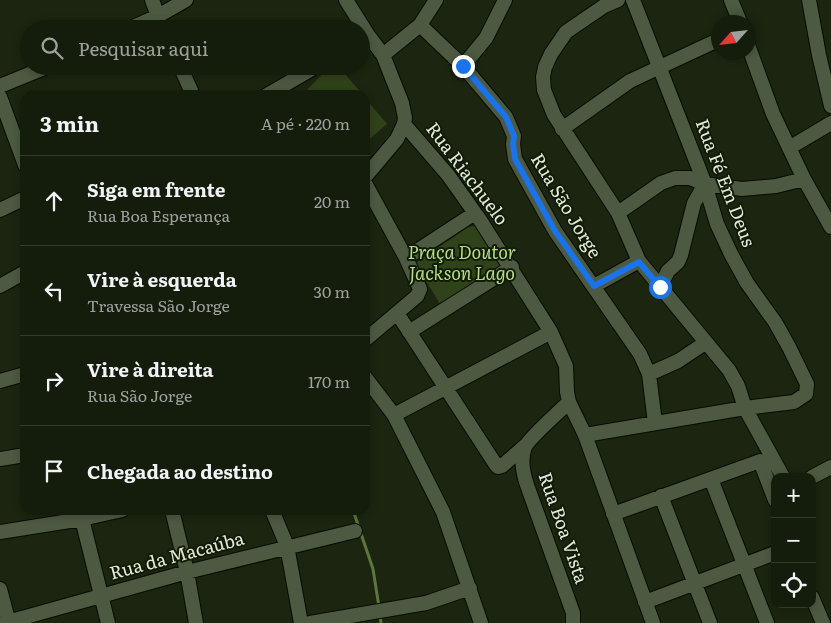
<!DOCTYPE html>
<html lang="pt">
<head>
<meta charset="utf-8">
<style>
  body { margin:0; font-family:Literata,serif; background:#212919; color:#f1f3f6 }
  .controls { position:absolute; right:15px; bottom:15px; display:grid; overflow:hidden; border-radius:10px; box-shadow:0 2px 8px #0003 }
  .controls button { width:45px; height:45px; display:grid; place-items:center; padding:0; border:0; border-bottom:1px solid #333a2c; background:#141c0b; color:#f1f3f6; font:25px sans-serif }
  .compass { position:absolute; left:711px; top:15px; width:45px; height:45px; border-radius:50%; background:#141c0b; box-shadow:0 2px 8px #0003; rotate:243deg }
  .stop { position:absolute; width:15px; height:15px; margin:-11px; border:4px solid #1a73e8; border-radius:50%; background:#fff }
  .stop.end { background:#1a73e8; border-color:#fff; box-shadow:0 1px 5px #0008 }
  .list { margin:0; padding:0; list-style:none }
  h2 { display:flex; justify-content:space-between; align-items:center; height:65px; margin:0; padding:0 20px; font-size:21px }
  h2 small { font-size:16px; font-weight:400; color:#9da19d }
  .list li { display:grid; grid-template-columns:32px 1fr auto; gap:15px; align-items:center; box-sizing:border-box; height:90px; padding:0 20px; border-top:1px solid #333a2c }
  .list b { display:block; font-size:19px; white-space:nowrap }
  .list p { margin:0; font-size:16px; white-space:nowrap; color:#9da19d }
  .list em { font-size:16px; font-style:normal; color:#9da19d }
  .icon { flex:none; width:28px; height:28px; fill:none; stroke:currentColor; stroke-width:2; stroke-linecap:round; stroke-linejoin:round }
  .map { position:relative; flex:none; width:831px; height:623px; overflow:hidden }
  .search { position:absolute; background:#141c0b; box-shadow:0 2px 8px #0003; left:20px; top:20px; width:350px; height:55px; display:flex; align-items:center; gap:12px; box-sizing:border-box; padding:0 18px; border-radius:28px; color:#9da19d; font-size:19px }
  .panel { position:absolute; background:#141c0b; box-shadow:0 2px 8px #0003; left:20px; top:90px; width:350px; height:425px; border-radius:15px }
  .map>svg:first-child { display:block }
</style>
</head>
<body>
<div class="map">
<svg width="831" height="623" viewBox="0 0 831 623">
  <rect width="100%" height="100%" fill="#1b250f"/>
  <!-- green -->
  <path fill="#304219" d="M 330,66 L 338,66 L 363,95 L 302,95 Z
    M 365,98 L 387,124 L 365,143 Z
    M 474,226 L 477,227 L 502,264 L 500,271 L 442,307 L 416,265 L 417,262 L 468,227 Z"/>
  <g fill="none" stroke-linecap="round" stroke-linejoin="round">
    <!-- stream -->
    <path stroke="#5c763c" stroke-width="3" d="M 351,510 L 354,513 L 373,569 L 379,607
      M 380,614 L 381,623"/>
    <defs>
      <path id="minor" d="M 152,0 L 163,29
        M 346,0 L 368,35 L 383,55 L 402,103 L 405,118 L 404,124 L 397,139 L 365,177
        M 618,0 L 604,6 L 566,32 L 551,54 L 545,67 L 543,77 L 544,90 L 554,115 L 618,213 L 639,261 L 729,370 L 738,386 L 745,408 L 783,477
        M 731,0 L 740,22
        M 809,0 L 819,55 L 831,106
        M 420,25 L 463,66 L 506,117 L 514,136 L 513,144 L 515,159 L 555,231 L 640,354 L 649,374 L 655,423
        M 129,29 L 158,16 L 186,0
        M 748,45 L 773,114 L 804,179 L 831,227
        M 383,55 L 420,25 L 436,0
        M 180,66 L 193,95
        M 463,66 L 486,38 L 505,0
        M 0,86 L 49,66
        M 267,95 L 317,66
        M 0,97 L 25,165
        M 404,124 L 448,175 L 480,220 L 551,332 L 566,366 L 567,392 L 569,402 L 585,435 L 653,623
        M 562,129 L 630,81 L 718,40
        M 789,148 L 831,123
        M 365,183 L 406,258 L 420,289 L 417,296 L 365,340
        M 0,210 L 25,198
        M 618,213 L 661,183 L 675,178 L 690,178 L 705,184 L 742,189 L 776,186 L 804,179
        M 406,258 L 475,213
        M 0,286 L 25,272
        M 594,286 L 639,261
        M 660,287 L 668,271 L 678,262 L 681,255 L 694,203 L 705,184
        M 397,313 L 496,465 L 498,467 L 502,466 L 526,445
        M 409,332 L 512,267
        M 649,374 L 678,361 L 705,343
        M 365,377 L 394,415 L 443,512 L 481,623
        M 0,381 L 25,374
        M 569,402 C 560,411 529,438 525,447 C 520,459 523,473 527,485 L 573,613 L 573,623
        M 394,415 L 551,332
        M 585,435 L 745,408 L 794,402 L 806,394 L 807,384 L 789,347 L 775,322 L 747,283 L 731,254 L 717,224 L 705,184 L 633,0
        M 0,459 L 25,455
        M 812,477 L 831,467
        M 711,479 L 767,623
        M 661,496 L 710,623
        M 172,510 L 187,572 L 196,623
        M 272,510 L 287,546 L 301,623
        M 613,514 L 760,461 L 775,500
        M 82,519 L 108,623
        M 0,532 L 82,519 L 122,510
        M 0,589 L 9,623
        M 812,597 L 823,623
        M 645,602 L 775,553
        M 4,623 L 187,572 L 355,531
        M 310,623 L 426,603 L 470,588"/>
    </defs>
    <!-- minor casing -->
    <use href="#minor" stroke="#060d00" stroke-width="16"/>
    <!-- minor -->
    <use href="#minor" stroke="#4d5941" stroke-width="14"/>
  </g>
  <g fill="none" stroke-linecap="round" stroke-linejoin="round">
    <!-- route -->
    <path stroke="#1a73e8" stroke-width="6" d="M 463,66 L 506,117 L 514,136 L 513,144 L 515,159 L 555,231 L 594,286 L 639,262 L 660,287"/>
  </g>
  <g text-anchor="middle" stroke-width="4" stroke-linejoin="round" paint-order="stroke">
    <!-- street labels -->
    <g font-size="18" fill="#e2e9db" stroke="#121b06">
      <text transform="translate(467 174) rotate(53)" y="6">Rua Riachuelo</text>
      <text transform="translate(725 183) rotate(69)" y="6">Rua Fé Em Deus</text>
      <text transform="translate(566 206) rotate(59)" y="6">Rua São Jorge</text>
      <text transform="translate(563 528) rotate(71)" y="6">Rua Boa Vista</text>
      <text transform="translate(177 556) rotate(-15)" y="6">Rua da Macaúba</text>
    </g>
    <!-- park labels -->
    <g font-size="18" font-style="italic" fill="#b4dc87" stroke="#121b06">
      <text x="462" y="259">Praça Doutor<tspan x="462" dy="21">Jackson Lago</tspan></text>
    </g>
  </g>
</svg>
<div class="controls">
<button>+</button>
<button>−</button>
<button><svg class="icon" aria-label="locate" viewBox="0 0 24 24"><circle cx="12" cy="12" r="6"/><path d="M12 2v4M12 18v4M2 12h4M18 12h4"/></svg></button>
</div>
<svg class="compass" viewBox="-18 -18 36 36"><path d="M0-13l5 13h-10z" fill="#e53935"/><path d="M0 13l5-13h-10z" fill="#9da19d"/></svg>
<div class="stop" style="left:660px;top:287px"></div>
<div class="stop end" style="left:463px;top:66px"></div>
<div class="search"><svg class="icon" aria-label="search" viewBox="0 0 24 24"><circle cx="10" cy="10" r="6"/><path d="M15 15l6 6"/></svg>Pesquisar aqui</div>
<section class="panel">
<h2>3 min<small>A pé · 220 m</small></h2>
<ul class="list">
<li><svg class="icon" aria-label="ahead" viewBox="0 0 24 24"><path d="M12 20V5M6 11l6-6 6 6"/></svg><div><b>Siga em frente</b><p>Rua Boa Esperança</p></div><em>20 m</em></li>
<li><svg class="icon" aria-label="left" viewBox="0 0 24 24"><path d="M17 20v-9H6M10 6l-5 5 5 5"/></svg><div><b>Vire à esquerda</b><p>Travessa São Jorge</p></div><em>30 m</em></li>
<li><svg class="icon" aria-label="right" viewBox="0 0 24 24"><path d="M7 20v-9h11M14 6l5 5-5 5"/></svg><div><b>Vire à direita</b><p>Rua São Jorge</p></div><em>170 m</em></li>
<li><svg class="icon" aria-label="arrive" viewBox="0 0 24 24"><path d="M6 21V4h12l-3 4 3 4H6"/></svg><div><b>Chegada ao destino</b></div></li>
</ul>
</section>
</div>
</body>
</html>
